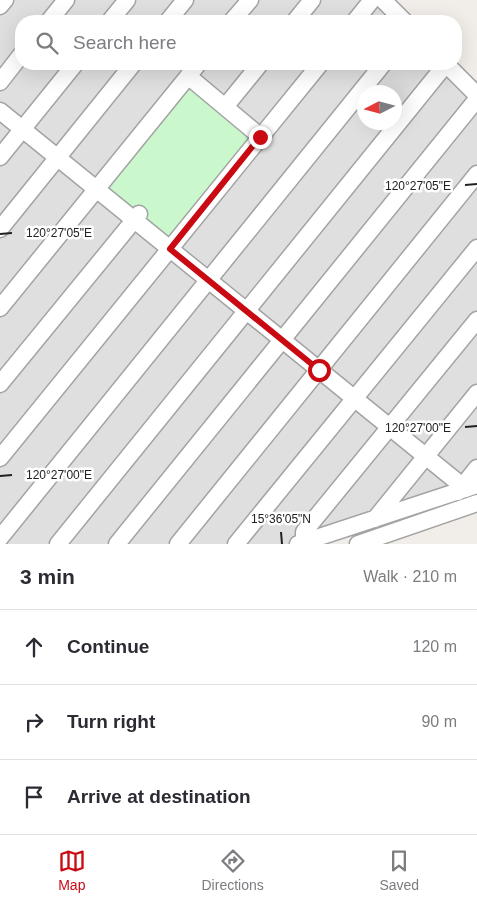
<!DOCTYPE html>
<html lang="en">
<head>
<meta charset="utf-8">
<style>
  body { margin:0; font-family:Helvetica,sans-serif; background:#f7f7f7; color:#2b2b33 }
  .compass { position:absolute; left:357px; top:85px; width:45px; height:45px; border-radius:50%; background:#fff; box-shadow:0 5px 20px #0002; rotate:264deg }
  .stop { position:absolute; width:15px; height:15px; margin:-11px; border:4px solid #ca0a13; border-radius:50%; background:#fff }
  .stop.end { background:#ca0a13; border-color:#fff; box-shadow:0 1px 5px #0008 }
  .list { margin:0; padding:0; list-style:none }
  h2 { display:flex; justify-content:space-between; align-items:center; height:65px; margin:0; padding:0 20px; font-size:21px }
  h2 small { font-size:16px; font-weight:400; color:#7c7c81 }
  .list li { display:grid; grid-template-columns:32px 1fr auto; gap:15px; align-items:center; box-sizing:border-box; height:75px; padding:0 20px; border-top:1px solid #e1e1e2 }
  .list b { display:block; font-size:19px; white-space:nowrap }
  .list em { font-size:16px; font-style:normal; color:#7c7c81 }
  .icon { flex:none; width:28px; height:28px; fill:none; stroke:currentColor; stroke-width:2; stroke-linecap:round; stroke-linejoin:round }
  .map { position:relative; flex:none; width:477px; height:544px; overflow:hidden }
  .search { position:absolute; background:#fff; box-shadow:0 5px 20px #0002; left:15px; right:15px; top:15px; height:55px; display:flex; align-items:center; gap:12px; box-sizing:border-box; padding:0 18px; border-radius:20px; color:#7c7c81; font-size:19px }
  .sheet { height:290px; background:#fff }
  nav { display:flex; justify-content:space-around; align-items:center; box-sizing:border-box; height:70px; border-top:1px solid #e1e1e2; background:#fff; font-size:14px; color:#7c7c81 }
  nav a { display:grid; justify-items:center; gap:2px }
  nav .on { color:#ca0a13 }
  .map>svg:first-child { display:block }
</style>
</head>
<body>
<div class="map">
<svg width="477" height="544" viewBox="0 0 477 544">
  <rect width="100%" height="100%" fill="#f1eee9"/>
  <!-- residential -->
  <path fill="#e0dfdf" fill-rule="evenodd" d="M 0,0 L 386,0 L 407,21 L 21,21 L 21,64 L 449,64 L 477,92 L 477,495 L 328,544 L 0,544 ZM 364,92 L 394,92 L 394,122 L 364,122 Z"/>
  <!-- park -->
  <path fill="#caf8cc" d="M 189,82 L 256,138 L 169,242 L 103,189 Z"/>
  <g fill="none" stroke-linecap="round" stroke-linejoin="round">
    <defs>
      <path id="minor" d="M 383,0 L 404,21
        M 0,6 L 5,0
        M 49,21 L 66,0
        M 110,21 L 127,0
        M 168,21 L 185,0
        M 232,21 L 250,0
        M 295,21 L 312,0
        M 355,21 L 372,0
        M 446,64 L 477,95
        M 188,76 L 261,137
        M 0,82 L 21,55
        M 225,107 L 260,64
        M 0,111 L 466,489
        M 0,157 L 75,64
        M 0,229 L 133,64
        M 0,308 L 198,64
        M 0,384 L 139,214
        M 0,458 L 320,64
        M 458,492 L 477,468
        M 375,519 L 477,393
        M 0,538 L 383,64
        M 304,542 L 304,532 L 477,320
        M 58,544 L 446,64
        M 117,544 L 477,99
        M 178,544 L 477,174
        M 236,544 L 477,248
        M 298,544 L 477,485
        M 358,544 L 477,503"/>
    </defs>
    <!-- minor casing -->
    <use href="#minor" stroke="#a3a3a3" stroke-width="19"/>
    <!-- minor -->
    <use href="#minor" stroke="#fff" stroke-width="16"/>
  </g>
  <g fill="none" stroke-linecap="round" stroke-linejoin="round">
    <!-- route -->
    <path stroke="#ca0a13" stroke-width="6" d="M 260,137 L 170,249 L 319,370"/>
  </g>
  <!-- ticks -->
  <path fill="none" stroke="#222" stroke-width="2" d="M 465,185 L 477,184M 0,234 L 12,233M 465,427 L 477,426M 0,476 L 12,475M 281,532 L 282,544"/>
  <g font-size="12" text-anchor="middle" fill="#222" stroke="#fff" stroke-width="5" stroke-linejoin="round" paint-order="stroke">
    <text x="418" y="190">120°27'05"E</text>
    <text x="59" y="237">120°27'05"E</text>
    <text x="418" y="432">120°27'00"E</text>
    <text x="59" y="479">120°27'00"E</text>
    <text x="281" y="523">15°36'05"N</text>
  </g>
</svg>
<svg class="compass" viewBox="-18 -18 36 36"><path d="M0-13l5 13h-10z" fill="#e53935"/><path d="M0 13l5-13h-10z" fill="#7c7c81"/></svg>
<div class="stop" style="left:319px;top:370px"></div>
<div class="stop end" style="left:260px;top:137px"></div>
<div class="search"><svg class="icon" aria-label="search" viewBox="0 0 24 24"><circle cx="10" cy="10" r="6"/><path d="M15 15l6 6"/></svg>Search here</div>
</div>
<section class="sheet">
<h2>3 min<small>Walk · 210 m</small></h2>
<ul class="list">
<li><svg class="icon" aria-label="ahead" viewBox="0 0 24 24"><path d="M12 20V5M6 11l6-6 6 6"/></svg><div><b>Continue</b></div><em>120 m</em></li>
<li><svg class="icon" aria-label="right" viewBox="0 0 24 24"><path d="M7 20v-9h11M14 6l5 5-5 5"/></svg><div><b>Turn right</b></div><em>90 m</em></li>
<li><svg class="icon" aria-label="arrive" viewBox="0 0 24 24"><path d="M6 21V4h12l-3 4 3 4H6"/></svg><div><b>Arrive at destination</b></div></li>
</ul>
</section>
<nav>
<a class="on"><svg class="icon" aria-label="map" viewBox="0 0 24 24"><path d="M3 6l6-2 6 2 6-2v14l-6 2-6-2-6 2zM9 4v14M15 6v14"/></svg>Map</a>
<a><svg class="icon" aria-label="directions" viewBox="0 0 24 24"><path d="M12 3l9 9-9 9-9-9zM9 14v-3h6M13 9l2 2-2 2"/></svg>Directions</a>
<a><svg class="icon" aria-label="saved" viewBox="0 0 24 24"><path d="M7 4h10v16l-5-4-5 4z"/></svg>Saved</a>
</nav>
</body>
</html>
